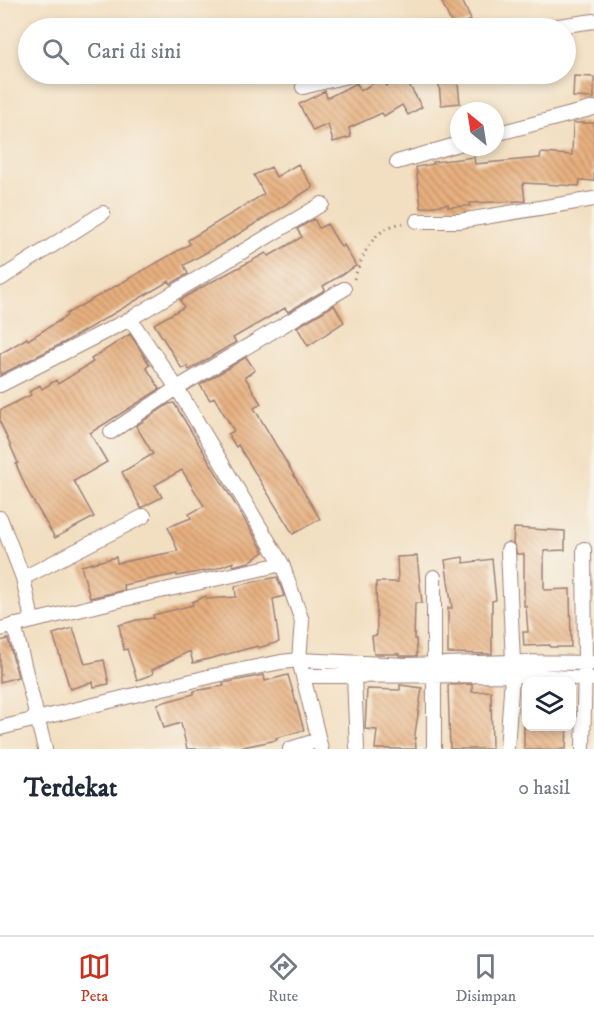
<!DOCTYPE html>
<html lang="id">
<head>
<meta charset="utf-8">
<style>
  body { margin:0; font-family:"IM FELL DW Pica",serif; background:#f2f2f3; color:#1f2937 }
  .controls { position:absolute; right:18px; bottom:18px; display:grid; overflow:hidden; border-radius:12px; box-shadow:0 3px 9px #0003 }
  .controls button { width:54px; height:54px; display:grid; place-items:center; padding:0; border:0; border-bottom:2px solid #e0e1e3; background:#fff; color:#1f2937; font:30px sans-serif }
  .compass { position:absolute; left:450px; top:102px; width:54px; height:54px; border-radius:50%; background:#fff; box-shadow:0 3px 9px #0003; rotate:330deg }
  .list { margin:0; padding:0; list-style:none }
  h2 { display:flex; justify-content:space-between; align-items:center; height:78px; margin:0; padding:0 24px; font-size:26px }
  h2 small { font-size:20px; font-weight:400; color:#747a83 }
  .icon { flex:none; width:33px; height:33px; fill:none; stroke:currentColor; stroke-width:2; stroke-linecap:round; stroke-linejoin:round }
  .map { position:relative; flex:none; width:594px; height:749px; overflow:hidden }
  .search { position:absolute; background:#fff; box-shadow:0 3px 9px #0003; left:18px; right:18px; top:18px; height:66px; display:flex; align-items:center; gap:15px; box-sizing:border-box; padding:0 21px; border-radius:33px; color:#747a83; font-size:22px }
  .sheet { height:186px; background:#fff }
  nav { display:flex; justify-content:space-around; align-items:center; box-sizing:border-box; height:84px; border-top:2px solid #e0e1e3; background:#fff; font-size:16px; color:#747a83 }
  nav a { display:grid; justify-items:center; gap:3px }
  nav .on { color:#c8321e }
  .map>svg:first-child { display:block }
</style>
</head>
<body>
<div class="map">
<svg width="594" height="749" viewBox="0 0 594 749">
  <defs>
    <pattern id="building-back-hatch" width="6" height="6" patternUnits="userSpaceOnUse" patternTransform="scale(1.5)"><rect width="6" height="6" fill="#e7b07f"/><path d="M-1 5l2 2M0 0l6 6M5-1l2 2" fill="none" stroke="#bd8f68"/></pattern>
  </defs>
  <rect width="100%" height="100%" fill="#f7f3e8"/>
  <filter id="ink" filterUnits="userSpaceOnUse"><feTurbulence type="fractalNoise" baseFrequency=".0167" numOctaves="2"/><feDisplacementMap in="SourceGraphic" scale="12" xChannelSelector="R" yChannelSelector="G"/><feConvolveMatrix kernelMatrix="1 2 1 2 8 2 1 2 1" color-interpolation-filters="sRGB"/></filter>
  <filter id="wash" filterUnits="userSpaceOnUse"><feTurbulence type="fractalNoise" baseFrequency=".008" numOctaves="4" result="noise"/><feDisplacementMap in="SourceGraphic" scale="24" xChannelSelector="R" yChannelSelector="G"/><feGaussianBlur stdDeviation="1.35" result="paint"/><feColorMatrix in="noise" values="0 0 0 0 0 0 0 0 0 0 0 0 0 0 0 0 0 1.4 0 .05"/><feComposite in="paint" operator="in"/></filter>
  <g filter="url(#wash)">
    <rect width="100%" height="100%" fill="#f2dfc1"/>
    <g id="blocks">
      <!-- building -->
      <path fill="url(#building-back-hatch)" d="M 441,0 L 462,0 L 471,20 L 453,27 Z
        M 438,74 L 457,74 L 460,103 L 441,105 Z
        M 404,76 L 422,107 L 408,115 L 402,105 L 384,116 L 382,113 L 349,128 L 351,137 L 333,142 L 328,124 L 313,131 L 299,104 L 325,91 L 327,98 L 357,83 L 360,91 L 382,78 L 387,86 Z
        M 574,76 L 594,77 L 594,98 L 573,97 Z
        M 573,123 L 594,123 L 594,181 L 580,180 L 579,186 L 523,183 L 525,201 L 470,203 L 470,206 L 448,207 L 448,204 L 421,208 L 416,167 L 434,164 L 433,162 L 474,157 L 475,164 L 540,158 L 541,153 L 572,155 Z
        M 298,164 L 313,187 L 237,235 L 184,265 L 188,274 L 171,284 L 169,281 L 65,342 L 0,375 L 0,354 L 27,338 L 28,340 L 67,316 L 66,314 L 190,244 L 188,240 L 264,194 L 254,175 L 271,167 L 276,177 Z
        M 314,219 L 319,228 L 327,224 L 341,247 L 344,245 L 356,266 L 323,286 L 325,290 L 288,312 L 285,308 L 233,338 L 236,342 L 189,370 L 187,366 L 182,369 L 154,324 L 184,307 L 180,300 L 202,287 L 266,253 L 269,256 L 302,237 L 297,229 Z
        M 334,305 L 344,322 L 308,346 L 297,327 Z
        M 130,334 L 150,365 L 146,367 L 160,389 L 90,433 L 107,462 L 74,481 L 94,517 L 55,538 L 28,492 L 16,464 L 18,463 L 0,422 L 0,410 L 31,395 L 29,392 L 40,385 L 42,389 L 56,380 L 58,384 L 93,362 L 91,359 Z
        M 246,357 L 255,370 L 245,377 L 261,404 L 254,408 L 320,519 L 293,534 L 238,445 L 236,447 L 228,434 L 234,431 L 214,397 L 210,400 L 200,385 Z
        M 174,403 L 264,552 L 249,562 L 233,566 L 233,562 L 215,569 L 177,576 L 177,574 L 123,585 L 125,590 L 90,598 L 81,566 L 116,557 L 117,563 L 178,551 L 168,527 L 191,518 L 189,514 L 204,506 L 182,470 L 155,485 L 162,497 L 141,508 L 122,472 L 153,454 L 136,426 L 169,404 Z
        M 514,528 L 565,531 L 565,550 L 544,551 L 544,590 L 570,589 L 571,647 L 550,647 L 550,645 L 524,646 L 523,632 L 528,632 L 526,606 L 524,606 L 524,554 L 517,554 L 513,543 Z
        M 417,556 L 422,603 L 415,603 L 414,639 L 416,639 L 417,656 L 399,656 L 399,654 L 374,654 L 372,636 L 377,635 L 376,582 L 398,582 L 397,557 Z
        M 463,557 L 464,563 L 492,559 L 496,600 L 492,601 L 492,654 L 448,653 L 448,608 L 452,608 L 445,560 Z
        M 277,577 L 284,596 L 273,599 L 279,642 L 258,648 L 258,646 L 193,663 L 190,651 L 152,670 L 153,674 L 137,680 L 127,649 L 124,650 L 119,625 L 137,620 L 154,618 L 153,615 L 193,605 L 192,602 L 206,596 L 207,599 L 236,597 L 235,586 Z
        M 73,628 L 85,664 L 104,660 L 109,684 L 94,687 L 93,682 L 70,689 L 53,634 Z
        M 8,639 L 18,677 L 0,682 L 0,641 Z
        M 264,675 L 265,681 L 288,675 L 304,730 L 276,738 L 277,740 L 233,749 L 187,749 L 181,723 L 164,728 L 157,704 L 194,694 L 194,691 L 224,686 L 223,683 Z
        M 472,684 L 472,692 L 491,691 L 492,749 L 450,749 L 448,685 Z
        M 400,685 L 422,688 L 415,734 L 416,749 L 375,749 L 377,730 L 365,729 L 367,689 L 400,690 Z
        M 524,726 L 567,726 L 566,749 L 524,749 Z"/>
    </g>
  </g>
  <g filter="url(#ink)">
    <use href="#blocks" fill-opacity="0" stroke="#9e7f76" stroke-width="1.5"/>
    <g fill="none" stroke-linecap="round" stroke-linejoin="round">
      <defs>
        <path id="minor" d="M 544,28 L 594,21
          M 303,87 L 355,74
          M 495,134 L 594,108
          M 397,162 L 459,144
          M 417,221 L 460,221 L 594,199
          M 0,279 L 103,213
          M 130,319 L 177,388 L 282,564 L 302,621 L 299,660 L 321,749
          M 0,385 L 130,319 L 322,204
          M 111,432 L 177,388 L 344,289
          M 0,518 L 23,578
          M 434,577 L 434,749
          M 32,620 L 23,578 L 144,516
          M 14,625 L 45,749
          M 0,629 L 124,599 L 282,564
          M 303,676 L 512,675 L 594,679
          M 354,676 L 357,749
          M 0,728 L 212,676 L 281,662 L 299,660 L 407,665 L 513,662 L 594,663
          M 290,749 L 319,740
          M 507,749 L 513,662 L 508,550
          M 583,749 L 585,663 L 584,549"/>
      </defs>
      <!-- minor casing -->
      <use href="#minor" stroke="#9e7f76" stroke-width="16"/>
      <!-- path -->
      <path stroke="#9e7f76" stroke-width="3" stroke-dasharray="1.5 4.5" stroke-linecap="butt" d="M 354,279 C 364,253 372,228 403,223"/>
      <!-- minor -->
      <use href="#minor" stroke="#fff" stroke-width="14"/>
    </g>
  </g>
</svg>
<div class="controls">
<button><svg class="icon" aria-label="layers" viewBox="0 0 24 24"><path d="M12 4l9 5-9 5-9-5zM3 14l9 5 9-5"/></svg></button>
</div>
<svg class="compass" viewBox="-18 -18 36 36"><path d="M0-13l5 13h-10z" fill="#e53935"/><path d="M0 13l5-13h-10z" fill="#747a83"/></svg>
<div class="search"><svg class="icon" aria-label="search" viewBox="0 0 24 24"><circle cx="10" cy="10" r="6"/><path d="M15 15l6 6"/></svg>Cari di sini</div>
</div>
<section class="sheet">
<h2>Terdekat<small>0 hasil</small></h2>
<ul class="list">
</ul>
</section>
<nav>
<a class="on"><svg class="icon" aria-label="map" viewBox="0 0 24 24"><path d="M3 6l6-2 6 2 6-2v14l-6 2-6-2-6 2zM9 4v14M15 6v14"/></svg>Peta</a>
<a><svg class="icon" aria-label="directions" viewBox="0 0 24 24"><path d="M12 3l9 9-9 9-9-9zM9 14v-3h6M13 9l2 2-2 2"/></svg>Rute</a>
<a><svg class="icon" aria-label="saved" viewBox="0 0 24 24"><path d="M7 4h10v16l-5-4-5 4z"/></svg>Disimpan</a>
</nav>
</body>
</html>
